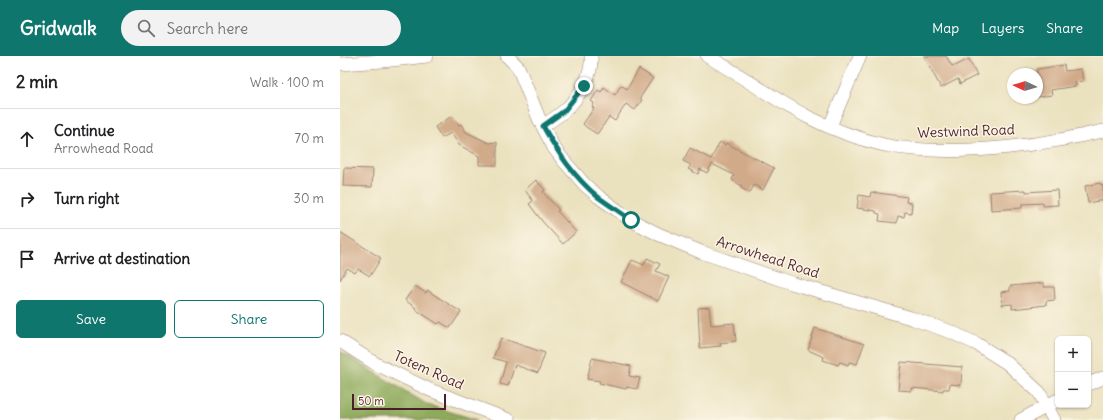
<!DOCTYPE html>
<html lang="en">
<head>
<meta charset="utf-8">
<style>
  body { margin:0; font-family:Delius,sans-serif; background:#f2f2f2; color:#202124 }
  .controls { position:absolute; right:12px; bottom:12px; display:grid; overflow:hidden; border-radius:6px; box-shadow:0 1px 3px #0004 }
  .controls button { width:36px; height:36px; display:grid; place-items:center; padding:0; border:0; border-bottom:1px solid #e0e0e0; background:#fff; color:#202124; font:20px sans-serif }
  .compass { position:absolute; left:667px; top:12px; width:36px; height:36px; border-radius:50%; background:#fff; box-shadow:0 1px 3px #0004; rotate:274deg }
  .scale { position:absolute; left:12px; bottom:10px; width:94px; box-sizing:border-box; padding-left:4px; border:2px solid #4a1f2b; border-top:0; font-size:11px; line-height:14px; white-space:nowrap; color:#4a1f2b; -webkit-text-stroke:3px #fcf5e5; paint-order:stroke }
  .stop { position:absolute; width:12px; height:12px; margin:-9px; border:3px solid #0f766e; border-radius:50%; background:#fff }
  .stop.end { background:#0f766e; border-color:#fff; box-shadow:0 1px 4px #0008 }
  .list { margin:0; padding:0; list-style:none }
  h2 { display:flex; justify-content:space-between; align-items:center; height:52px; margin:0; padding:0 16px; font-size:17px }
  h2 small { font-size:13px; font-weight:400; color:#757577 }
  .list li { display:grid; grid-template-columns:26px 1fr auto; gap:12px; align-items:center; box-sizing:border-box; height:60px; padding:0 16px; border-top:1px solid #e0e0e0 }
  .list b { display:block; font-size:15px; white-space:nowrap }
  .list p { margin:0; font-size:13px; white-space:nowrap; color:#757577 }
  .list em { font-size:13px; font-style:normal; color:#757577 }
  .actions { display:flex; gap:8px; padding:12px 16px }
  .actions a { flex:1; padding:9px 0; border:1px solid #0f766e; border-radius:6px; text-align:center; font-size:14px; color:#0f766e }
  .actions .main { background:#0f766e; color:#fff }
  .icon { flex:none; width:22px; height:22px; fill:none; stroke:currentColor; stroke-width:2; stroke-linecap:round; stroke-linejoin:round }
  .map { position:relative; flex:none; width:763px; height:364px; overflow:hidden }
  header { display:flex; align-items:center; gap:24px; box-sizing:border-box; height:56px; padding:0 20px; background:#0f766e; color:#fff }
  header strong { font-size:19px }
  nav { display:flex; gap:22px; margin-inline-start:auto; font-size:14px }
  .search { width:280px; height:36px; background:#f2f2f2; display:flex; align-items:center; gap:10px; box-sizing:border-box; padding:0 14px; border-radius:22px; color:#757577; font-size:15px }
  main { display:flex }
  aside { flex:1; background:#fff }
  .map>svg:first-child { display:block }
</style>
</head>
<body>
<header>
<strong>Gridwalk</strong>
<div class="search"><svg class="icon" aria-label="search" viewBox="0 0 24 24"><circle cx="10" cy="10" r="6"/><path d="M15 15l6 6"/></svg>Search here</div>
<nav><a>Map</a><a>Layers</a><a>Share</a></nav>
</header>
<main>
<aside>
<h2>2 min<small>Walk · 100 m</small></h2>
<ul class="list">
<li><svg class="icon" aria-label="ahead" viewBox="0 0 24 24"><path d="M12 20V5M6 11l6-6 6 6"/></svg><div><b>Continue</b><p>Arrowhead Road</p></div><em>70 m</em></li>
<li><svg class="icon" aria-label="right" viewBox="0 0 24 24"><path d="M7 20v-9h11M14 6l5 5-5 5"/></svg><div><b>Turn right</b></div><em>30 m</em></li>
<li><svg class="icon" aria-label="arrive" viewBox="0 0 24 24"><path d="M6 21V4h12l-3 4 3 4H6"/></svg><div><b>Arrive at destination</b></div></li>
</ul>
<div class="actions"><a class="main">Save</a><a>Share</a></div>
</aside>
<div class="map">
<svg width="763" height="364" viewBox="0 0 763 364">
  <rect width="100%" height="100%" fill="#fcf5e5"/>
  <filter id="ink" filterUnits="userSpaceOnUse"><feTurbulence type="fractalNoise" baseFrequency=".025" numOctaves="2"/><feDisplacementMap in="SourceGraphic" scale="8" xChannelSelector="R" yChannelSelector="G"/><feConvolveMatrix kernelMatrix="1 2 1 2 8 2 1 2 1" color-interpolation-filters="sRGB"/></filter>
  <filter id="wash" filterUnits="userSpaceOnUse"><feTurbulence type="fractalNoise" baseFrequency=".012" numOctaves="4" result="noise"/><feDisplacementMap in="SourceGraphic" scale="16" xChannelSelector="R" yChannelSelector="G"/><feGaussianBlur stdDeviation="0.9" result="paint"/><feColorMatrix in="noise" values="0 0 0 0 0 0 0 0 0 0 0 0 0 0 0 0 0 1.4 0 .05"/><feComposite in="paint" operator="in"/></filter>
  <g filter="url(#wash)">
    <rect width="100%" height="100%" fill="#eae1be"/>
    <!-- forest -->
    <path fill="#8eaa5c" stroke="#6c6444" d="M 0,295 L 88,349 L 137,364 L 0,364 Z"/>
    <g id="blocks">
      <!-- building -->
      <path fill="#d1aa89" d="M 584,0 L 606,0 L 612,10 L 614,9 L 615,10 L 629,3 L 637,19 L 620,28 L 618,23 L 601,32 Z
        M 724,9 L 725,15 L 741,13 L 743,25 L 735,26 L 736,30 L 711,34 L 712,39 L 697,41 L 697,13 Z
        M 299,13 L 313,22 L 300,42 L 302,44 L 295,54 L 286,48 L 275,65 L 269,61 L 257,78 L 246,71 L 243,68 L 254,52 L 252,51 L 254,47 L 251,45 L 258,34 L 261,36 L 264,31 L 275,39 L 281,29 L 287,33 Z
        M 112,60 L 119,69 L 121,68 L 126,76 L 149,87 L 157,86 L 157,109 L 139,109 L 139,100 L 119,89 L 111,77 L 102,82 L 95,71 Z
        M 380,86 L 385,89 L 386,87 L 434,112 L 423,134 L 414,129 L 410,137 L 401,132 L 402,130 L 392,124 L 394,119 L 372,108 L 367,117 L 360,113 L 358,118 L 348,113 L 351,109 L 343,105 L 350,92 L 371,103 Z
        M 4,112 L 33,113 L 32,131 L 3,130 Z
        M 196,124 L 205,134 L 203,136 L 219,154 L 217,155 L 236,176 L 223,188 L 202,165 L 189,148 L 193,145 L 185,134 Z
        M 760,127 L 761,129 L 763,129 L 763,144 L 748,147 L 745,130 Z
        M 686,134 L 686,136 L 717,134 L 718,149 L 703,150 L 703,147 L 682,148 L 682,152 L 651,154 L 650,136 Z
        M 531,136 L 567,141 L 566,146 L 572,147 L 571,157 L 565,156 L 564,161 L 558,160 L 557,167 L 539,165 L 540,158 L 536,157 L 536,155 L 517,152 L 519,139 L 530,141 Z
        M 0,176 L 41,202 L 30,220 L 18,213 L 15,217 L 7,212 L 0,224 Z
        M 307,202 L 320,208 L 316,215 L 329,221 L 318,245 L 281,226 L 292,204 L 304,209 Z
        M 704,227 L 704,231 L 714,231 L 715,244 L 706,245 L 706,249 L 672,253 L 672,248 L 662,249 L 661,236 L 670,235 L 670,230 Z
        M 75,230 L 86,237 L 87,234 L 121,256 L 110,272 L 100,266 L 98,268 L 75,253 L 76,252 L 65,244 Z
        M 369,251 L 371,269 L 394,267 L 396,285 L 380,287 L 381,290 L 360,292 L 358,252 Z
        M 475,272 L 524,288 L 517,308 L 509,306 L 508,309 L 500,306 L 498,309 L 483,304 L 484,301 L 468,294 Z
        M 161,282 L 205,297 L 198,317 L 175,309 L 168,330 L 160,328 L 166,306 L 153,302 Z
        M 252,302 L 291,310 L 289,320 L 300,322 L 297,333 L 287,331 L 286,333 L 259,327 L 260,325 L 247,323 Z
        M 561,306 L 622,311 L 621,329 L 610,328 L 609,333 L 603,333 L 603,335 L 572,332 L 572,335 L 558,334 Z"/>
    </g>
  </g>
  <g filter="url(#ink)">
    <use href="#blocks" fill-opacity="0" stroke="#9a8074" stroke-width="1"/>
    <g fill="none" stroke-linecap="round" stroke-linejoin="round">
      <defs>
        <path id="minor" d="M 167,0 L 178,11 L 200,65 L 214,92 L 224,105 L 245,129 L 259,141 L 291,164 L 318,178 L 361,196 L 451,227 L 571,262 L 611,276 L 637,288 L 667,307 L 699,336 L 714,364
          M 367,0 C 401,19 433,43 468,61 C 492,73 518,83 544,89 C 609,102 699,90 763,75
          M 0,8 L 43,5 L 87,0
          M 203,70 C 210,65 217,61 224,55 C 238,43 253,20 251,0
          M 490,70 L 520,0
          M 0,285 L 36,308 L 90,334 L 169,364
          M 748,328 L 763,322
          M 681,364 L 718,344"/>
      </defs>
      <!-- minor casing -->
      <use href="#minor" stroke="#9a8074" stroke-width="14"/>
      <!-- minor -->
      <use href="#minor" stroke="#fff" stroke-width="13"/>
    </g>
  </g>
  <g fill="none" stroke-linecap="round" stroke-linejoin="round" filter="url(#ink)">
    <!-- route -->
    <path stroke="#0f766e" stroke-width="5" d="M 244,30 L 224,55 L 203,70 C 218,97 234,121 258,141 C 269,149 280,156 291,164"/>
  </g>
  <g text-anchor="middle" stroke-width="3" stroke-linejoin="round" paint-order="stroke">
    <!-- street labels -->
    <g font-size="14" fill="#4a1f2b" stroke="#fcf5e5">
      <text transform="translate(626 75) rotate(-2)" y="5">Westwind Road</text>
      <text transform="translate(428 201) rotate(18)" y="5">Arrowhead Road</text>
      <text transform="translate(89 314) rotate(24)" y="5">Totem Road</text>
    </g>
  </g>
</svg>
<div class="controls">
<button>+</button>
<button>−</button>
</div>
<svg class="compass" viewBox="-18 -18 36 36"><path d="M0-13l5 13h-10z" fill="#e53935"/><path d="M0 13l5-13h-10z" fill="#757577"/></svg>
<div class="scale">50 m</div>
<div class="stop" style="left:291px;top:164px"></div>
<div class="stop end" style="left:244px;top:30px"></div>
</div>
</main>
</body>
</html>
